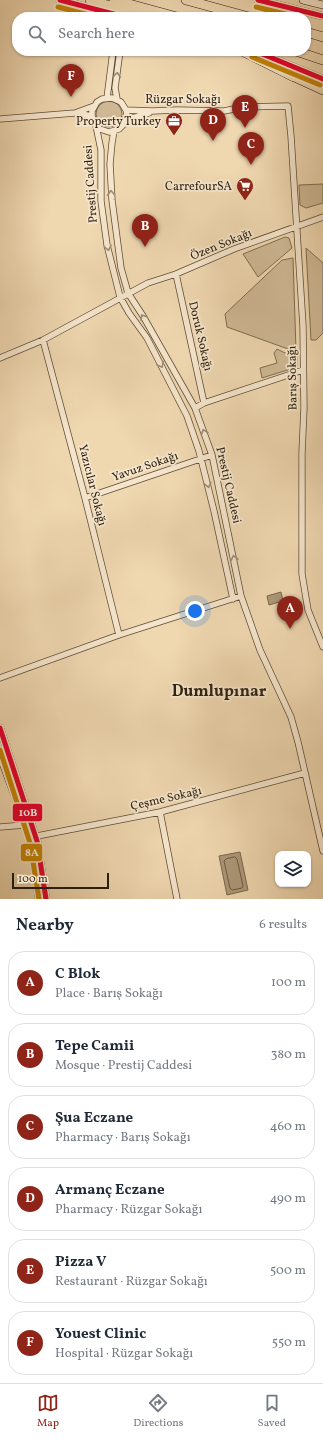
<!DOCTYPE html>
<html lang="en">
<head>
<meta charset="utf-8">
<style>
  body { margin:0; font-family:Vollkorn,serif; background:#f6f6f7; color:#1f2937 }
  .controls { position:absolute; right:12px; bottom:12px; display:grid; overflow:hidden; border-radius:8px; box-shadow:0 1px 3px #0004 }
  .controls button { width:36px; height:36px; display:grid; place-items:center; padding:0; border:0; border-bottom:1px solid #e0e1e3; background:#fff; color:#1f2937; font:20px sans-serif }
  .scale { position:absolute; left:12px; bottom:10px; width:97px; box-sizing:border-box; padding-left:4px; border:2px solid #2d1f0e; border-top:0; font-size:11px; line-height:14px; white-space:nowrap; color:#2d1f0e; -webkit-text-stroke:3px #f5e5cc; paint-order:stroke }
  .you { position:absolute; left:195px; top:611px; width:14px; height:14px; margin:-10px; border:3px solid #fff; border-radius:50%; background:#1a73e8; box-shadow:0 0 0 6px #1a73e833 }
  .badge { display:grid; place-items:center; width:26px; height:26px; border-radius:50%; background:#8f2418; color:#fff; font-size:13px; font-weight:700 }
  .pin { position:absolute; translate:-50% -33px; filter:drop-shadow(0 1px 2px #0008) }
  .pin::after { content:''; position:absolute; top:21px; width:14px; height:12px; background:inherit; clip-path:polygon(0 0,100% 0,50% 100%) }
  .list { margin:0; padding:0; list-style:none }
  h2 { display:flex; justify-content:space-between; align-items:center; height:52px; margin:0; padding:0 16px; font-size:17px }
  h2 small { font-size:13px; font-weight:400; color:#747a83 }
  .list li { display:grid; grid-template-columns:26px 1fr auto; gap:12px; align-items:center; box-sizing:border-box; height:64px; margin:0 8px 8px; padding:0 8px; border:1px solid #e0e1e3; border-radius:16px }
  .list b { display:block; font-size:15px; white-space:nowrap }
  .list p { margin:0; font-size:13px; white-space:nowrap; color:#747a83 }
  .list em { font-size:13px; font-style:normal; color:#747a83 }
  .icon { flex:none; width:22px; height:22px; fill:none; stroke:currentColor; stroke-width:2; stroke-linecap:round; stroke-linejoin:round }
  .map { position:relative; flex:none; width:323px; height:899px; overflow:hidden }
  .search { position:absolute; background:#fff; box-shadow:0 1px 3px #0004; left:12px; right:12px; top:12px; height:44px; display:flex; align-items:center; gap:10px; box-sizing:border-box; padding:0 14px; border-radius:16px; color:#747a83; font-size:15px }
  .sheet { height:484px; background:#fff }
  nav { display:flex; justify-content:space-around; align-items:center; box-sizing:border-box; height:56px; border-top:1px solid #e0e1e3; background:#fff; font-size:11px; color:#747a83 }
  nav a { display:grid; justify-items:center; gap:2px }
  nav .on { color:#8f2418 }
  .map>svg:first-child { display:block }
</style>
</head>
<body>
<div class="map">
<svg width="323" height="899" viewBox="0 0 323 899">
  <rect width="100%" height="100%" fill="#efd7b0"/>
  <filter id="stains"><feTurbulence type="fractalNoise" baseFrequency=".005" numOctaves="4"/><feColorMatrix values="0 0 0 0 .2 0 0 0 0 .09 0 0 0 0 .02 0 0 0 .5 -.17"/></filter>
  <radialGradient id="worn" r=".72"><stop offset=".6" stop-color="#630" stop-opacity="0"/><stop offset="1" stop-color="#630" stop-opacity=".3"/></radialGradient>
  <!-- green -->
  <path fill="#ceb894" stroke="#7e6c51" d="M96 114a13 13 0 1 1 26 0a13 13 0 1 1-26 0Z
    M 323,184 L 323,203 L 306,208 L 300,205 L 299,185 Z
    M 285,237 L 289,238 L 292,248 L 258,277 L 243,254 Z
    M 306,248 L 323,263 L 323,333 L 316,340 L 311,340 Z
    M 293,258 L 296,350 L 288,349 L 227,327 L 225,314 L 282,260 Z
    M 277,349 L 285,353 L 297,354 L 297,367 L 262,378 L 260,368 L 277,363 L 274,353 Z"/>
  <!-- water -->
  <path fill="#ad9879" stroke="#7a684e" d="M 281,592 L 283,601 L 269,605 L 267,596 Z
    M 240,852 L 248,890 L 227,895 L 219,856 Z"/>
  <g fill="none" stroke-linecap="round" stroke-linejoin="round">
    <!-- shore -->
    <path stroke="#6d5c44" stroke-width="1" d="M 235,857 L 237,859 L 243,886 L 242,888 L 232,890 L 230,888 L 224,861 L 226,859 Z"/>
    <defs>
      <path id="minor" d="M 107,98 L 113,51
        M 117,99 L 115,88 L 120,51
        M 126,110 L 153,111 L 177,110 L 224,111 L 244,107 L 288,106 L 291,136 L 303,326 L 304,408 L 302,453 L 302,574 L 308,610 L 323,647
        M 76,113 L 92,116
        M 0,119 L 75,113 L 94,106
        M 126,120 L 149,113
        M 96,126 L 100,129 L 109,132 L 119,129 L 123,125 L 127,115 L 126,110 L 121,102 L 112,98 L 102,99 L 97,102 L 92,111 L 92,116 L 96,126 L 101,150 L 101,201 L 107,245 L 120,297 L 129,313 L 147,338 L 187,416 L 199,451 L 214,511 L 233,599
        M 114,131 L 112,143 L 110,164 L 112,200 L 121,268 L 128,293 L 143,316 L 195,408 L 212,455 L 241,596 L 260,650 L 291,717 L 298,742 L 323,851
        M 176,274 L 204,403
        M 43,340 L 85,498 L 119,635
        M 0,358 L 43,340 L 148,283 L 176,274 L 234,249 L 323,217
        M 195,408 L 204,403 L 303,370
        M 85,498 L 212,455
        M 0,678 L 119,635 L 241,596
        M 160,812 L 177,899
        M 0,827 L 25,825
        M 32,837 L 160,812 L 305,773"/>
      <path id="secondary" d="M 60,0 L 125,17
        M 258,0 L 323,16
        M 303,0 L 323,5
        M 240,51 L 292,77
        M 255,51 L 323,79
        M 0,728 L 37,841 L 46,899
        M 0,755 L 30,837 L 39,899"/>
      <path id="trunk" d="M 90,0 L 147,17
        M 114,0 L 177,17
        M 186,0 L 249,17
        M 306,32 L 323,37
        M 296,51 L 323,60
        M 288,74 L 323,90"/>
    </defs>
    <!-- minor casing -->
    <use href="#minor" stroke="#5e4d36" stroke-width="7"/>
    <!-- secondary casing -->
    <use href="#secondary" stroke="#2d1f0e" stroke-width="8"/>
    <!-- trunk casing -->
    <use href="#trunk" stroke="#2d1f0e" stroke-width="10"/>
    <!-- minor -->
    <use href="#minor" stroke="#f5e5cc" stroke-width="5.5"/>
    <!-- secondary -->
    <use href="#secondary" stroke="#f5e5cc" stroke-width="7"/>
    <!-- trunk -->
    <use href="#trunk" stroke="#efd7b0" stroke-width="9"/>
    <defs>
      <path id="bus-1" d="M 60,0 L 125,17
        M 258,0 L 323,16
        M 255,51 L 323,79
        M 0,728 L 37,841 L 46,899"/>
      <path id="bus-2" d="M 58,7 L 97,17
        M 256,7 L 298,17
        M 252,57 L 320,85
        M 0,750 L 30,843 L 39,899"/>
    </defs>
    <!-- bus-1 casing -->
    <use href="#bus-1" stroke="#f5e5cc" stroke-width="8"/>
    <!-- bus-2 casing -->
    <use href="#bus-2" stroke="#f5e5cc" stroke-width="8"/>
    <!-- bus-1 -->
    <use href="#bus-1" stroke="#e4002b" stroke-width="5"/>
    <!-- bus-2 -->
    <use href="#bus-2" stroke="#c48404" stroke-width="5"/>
  </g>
  <!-- one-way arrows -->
  <defs><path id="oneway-chevron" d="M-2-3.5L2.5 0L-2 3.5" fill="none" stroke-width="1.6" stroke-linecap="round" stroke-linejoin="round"/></defs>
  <g stroke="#9b8c76">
    <use href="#oneway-chevron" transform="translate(117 75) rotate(-84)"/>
    <use href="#oneway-chevron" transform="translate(111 193) rotate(-93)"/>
    <use href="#oneway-chevron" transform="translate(108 248) rotate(78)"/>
    <use href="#oneway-chevron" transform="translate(143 317) rotate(-122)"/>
    <use href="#oneway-chevron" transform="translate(161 365) rotate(62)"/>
    <use href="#oneway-chevron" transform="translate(204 432) rotate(-110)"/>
    <use href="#oneway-chevron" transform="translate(208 485) rotate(76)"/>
    <use href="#oneway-chevron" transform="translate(234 558) rotate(-102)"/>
  </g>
  <!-- icons -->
  <defs>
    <symbol id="office-pin" viewBox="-11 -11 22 30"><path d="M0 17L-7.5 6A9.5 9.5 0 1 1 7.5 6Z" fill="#8f2418" stroke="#f5e5cc"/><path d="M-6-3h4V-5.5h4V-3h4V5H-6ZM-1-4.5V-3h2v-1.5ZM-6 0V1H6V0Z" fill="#fff"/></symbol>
    <symbol id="supermarket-pin" viewBox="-11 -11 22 30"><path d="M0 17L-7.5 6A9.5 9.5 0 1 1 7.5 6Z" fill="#8f2418" stroke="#f5e5cc"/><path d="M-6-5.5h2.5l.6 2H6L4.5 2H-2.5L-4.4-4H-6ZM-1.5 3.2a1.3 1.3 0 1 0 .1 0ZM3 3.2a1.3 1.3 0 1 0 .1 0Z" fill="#fff"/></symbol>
  </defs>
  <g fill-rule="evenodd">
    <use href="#office-pin" x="164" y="111" width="20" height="27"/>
    <use href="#supermarket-pin" x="235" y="176" width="20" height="27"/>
  </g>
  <g text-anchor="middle" stroke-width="3.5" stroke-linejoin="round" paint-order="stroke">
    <!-- street labels -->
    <g font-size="12" fill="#2d1f0e" stroke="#f5e5cc">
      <text x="183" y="103">Rüzgar Sokağı</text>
      <text transform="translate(90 184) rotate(-94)" y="4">Prestij Caddesi</text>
      <text transform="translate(221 244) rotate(-22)" y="4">Özen Sokağı</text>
      <text transform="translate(201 336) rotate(77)" y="4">Doruk Sokağı</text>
      <text transform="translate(292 378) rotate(-91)" y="4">Barış Sokağı</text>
      <text transform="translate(145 466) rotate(-19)" y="4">Yavuz Sokağı</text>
      <text transform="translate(93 485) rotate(76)" y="4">Yazıcılar Sokağı</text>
      <text transform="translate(229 485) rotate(77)" y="4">Prestij Caddesi</text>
      <text transform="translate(166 798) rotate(-13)" y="4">Çeşme Sokağı</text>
    </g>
    <!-- poi labels -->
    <g font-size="12" fill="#2d1f0e" stroke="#f5e5cc" text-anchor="end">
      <text x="161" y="125">Property Turkey</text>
      <text x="232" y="190">CarrefourSA</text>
    </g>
    <!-- district labels -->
    <g font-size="16" font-weight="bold" fill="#2d1f0e" stroke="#f5e5cc">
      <text x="219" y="696">Dumlupınar</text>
    </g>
  </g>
  <g stroke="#f5e5cc" stroke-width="1.5">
    <rect x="12" y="803" width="31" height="19" rx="4" fill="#e4002b"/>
    <rect x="20" y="843" width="23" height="19" rx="4" fill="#c48404"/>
  </g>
  <g font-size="11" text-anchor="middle" font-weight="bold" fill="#fff">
    <text x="28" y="816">10B</text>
    <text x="32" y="856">8A</text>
  </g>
  <rect width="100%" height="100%" filter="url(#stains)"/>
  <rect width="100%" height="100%" fill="url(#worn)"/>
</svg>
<div class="controls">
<button><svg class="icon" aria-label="layers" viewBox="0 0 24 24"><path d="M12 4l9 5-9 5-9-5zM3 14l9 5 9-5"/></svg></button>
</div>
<div class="scale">100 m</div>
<div class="you"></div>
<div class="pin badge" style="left:290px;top:629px">A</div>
<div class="pin badge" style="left:145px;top:247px">B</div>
<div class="pin badge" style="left:251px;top:165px">C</div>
<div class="pin badge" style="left:213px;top:141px">D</div>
<div class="pin badge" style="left:245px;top:128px">E</div>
<div class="pin badge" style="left:71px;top:97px">F</div>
<div class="search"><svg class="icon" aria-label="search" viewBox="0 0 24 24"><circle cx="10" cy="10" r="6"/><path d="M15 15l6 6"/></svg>Search here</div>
</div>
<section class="sheet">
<h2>Nearby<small>6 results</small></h2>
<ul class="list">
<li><span class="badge">A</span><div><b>C Blok</b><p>Place · Barış Sokağı</p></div><em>100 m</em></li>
<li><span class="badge">B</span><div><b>Tepe Camii</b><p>Mosque · Prestij Caddesi</p></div><em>380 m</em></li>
<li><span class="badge">C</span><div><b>Şua Eczane</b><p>Pharmacy · Barış Sokağı</p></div><em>460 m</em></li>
<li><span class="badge">D</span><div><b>Armanç Eczane</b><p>Pharmacy · Rüzgar Sokağı</p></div><em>490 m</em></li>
<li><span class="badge">E</span><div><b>Pizza V</b><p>Restaurant · Rüzgar Sokağı</p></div><em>500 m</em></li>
<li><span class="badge">F</span><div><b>Youest Clinic</b><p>Hospital · Rüzgar Sokağı</p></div><em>550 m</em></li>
</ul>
</section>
<nav>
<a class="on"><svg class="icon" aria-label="map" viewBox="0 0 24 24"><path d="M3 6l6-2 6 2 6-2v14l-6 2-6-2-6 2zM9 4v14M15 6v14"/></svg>Map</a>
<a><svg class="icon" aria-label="directions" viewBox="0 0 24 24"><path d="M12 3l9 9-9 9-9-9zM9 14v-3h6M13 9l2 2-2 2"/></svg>Directions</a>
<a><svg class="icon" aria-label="saved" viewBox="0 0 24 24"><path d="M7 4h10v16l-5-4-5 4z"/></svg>Saved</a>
</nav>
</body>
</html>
